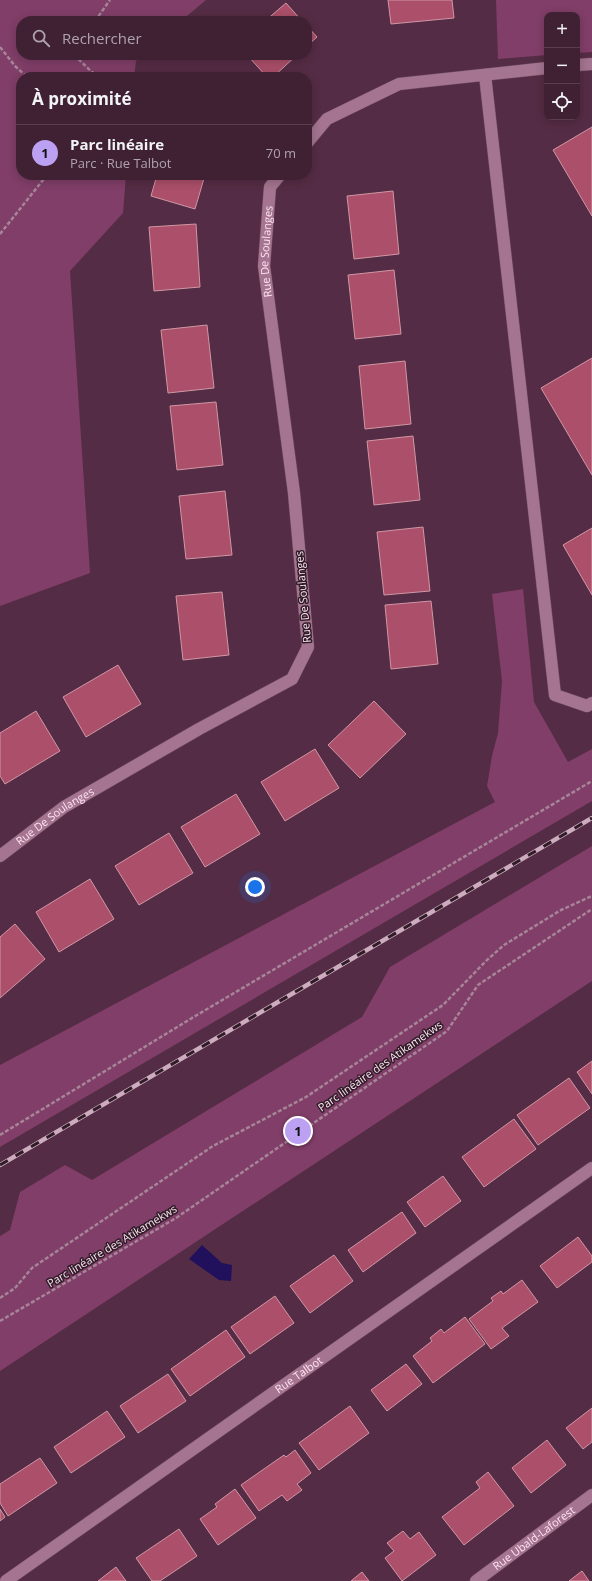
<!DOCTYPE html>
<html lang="fr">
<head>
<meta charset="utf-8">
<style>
  body { margin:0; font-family:"Open Sans",sans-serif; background:#47293c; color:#f1f3f6 }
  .controls { position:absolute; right:12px; top:12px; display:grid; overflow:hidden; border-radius:8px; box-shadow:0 2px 10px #0003 }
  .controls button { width:36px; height:36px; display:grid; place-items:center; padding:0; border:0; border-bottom:1px solid #593e4f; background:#402134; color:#f1f3f6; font:20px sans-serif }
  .you { position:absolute; left:255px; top:887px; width:14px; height:14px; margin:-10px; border:3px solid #fff; border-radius:50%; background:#1a73e8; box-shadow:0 0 0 6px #1a73e833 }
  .badge { display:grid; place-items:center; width:26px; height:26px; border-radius:50%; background:#bca0f2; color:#111; font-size:13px; font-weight:700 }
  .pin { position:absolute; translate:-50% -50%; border:2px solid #fff; box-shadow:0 1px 4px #0006 }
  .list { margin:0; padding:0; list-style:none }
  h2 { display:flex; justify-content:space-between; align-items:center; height:52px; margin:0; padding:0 16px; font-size:17px }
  h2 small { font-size:13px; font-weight:400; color:#aea3ac }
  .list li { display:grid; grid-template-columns:26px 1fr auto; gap:12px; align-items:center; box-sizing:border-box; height:56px; padding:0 16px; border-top:1px solid #593e4f }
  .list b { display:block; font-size:15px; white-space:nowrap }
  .list p { margin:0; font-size:13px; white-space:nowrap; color:#aea3ac }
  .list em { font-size:13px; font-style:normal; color:#aea3ac }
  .icon { flex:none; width:22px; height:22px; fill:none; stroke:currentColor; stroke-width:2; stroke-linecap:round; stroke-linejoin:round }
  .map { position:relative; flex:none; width:592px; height:1581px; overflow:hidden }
  .search { position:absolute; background:#402134; box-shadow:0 2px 10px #0003; left:16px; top:16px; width:296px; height:44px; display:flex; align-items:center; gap:10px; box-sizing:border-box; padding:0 14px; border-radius:16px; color:#aea3ac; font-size:15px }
  .panel { position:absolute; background:#402134; box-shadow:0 2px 10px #0003; left:16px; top:72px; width:296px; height:108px; border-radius:16px }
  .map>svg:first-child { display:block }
</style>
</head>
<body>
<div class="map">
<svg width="592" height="1581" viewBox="0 0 592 1581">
  <rect width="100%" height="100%" fill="#552c45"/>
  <!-- green -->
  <path fill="#813e68" d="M 0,0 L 206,0 L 181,21 L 21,21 L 21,55 L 142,55 L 136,61 L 134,77 L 21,77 L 21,175 L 126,175 L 123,213 L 70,271 L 90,573 L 0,606 Z
    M 496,0 L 592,0 L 592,52 L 577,53 L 577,15 L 547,15 L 547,55 L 498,59 Z
    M 523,589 L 534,702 L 568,762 L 592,749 L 592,801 L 0,1147 L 0,1065 L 495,802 L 487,786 L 492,756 L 498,733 L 502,681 L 492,594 Z
    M 592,846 L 592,981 L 0,1371 L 0,1236 L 10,1230 L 20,1192 L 65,1165 L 92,1180 L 362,1017 L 390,967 Z"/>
  <!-- water -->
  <path fill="#21115c" d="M 202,1245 L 222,1263 L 232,1265 L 231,1281 L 219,1280 L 189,1259 Z"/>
  <!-- building -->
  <path fill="#ab4f6a" stroke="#d097a4" d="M 388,0 L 452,0 L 454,18 L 391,24 Z
    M 286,3 L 302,21 L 265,21 Z
    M 307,26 L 317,37 L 307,46 Z
    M 247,55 L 297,55 L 273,77 L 267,77 Z
    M 592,127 L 592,216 L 553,150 Z
    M 157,175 L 205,175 L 195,209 L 151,196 Z
    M 393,191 L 399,254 L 354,259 L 347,196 Z
    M 196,224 L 200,287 L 154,291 L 149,227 Z
    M 394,270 L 401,334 L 355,339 L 348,275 Z
    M 207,325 L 214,388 L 168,393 L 161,330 Z
    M 592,358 L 592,475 L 541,388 Z
    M 405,361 L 411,424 L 365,429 L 359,366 Z
    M 216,402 L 223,465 L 177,470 L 170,406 Z
    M 413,436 L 420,500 L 374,505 L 367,441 Z
    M 225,491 L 232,555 L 186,559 L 179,496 Z
    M 423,527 L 430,591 L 384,595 L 377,532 Z
    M 592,528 L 592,595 L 563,545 Z
    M 222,592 L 229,655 L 183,660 L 176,596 Z
    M 431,601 L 438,664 L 391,669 L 385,605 Z
    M 118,665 L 141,704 L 86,737 L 63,697 Z
    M 374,701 L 406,734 L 360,778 L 328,745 Z
    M 36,711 L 60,751 L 5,784 L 0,776 L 0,733 Z
    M 315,749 L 339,788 L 285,821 L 261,782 Z
    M 236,794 L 260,834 L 205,867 L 181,827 Z
    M 169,833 L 193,873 L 139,905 L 115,866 Z
    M 90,879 L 114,919 L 59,952 L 36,912 Z
    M 15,924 L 45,959 L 0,998 L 0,937 Z
    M 592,1061 L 592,1094 L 577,1072 Z
    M 569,1078 L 590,1108 L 538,1145 L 517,1115 Z
    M 514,1119 L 536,1149 L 484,1187 L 462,1157 Z
    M 443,1176 L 461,1201 L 425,1227 L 407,1202 Z
    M 402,1212 L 416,1233 L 363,1272 L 348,1250 Z
    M 578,1237 L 592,1256 L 592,1262 L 557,1288 L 540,1266 Z
    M 334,1255 L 353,1281 L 310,1313 L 290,1286 Z
    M 522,1280 L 538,1302 L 502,1328 L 509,1336 L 491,1349 L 469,1319 L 493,1301 L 491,1298 L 501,1291 L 503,1294 Z
    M 275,1296 L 294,1323 L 250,1354 L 231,1327 Z
    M 465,1317 L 485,1344 L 433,1383 L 413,1356 L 432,1341 L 430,1338 L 441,1329 L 444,1333 Z
    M 226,1330 L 245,1357 L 190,1396 L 171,1369 Z
    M 406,1364 L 422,1384 L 387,1411 L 371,1390 Z
    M 168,1374 L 186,1401 L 138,1433 L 120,1406 Z
    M 350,1406 L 369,1433 L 319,1470 L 299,1443 Z
    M 592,1408 L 592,1442 L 583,1449 L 566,1428 Z
    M 107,1411 L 125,1437 L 71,1473 L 54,1447 Z
    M 547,1440 L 566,1465 L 531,1493 L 512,1468 Z
    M 295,1450 L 311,1473 L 297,1484 L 302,1490 L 287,1501 L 282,1495 L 259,1511 L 241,1485 L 284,1455 L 286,1457 Z
    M 40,1458 L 57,1483 L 8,1516 L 0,1503 L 0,1484 Z
    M 488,1472 L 514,1506 L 464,1545 L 442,1517 L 480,1488 L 476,1482 Z
    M 235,1489 L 256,1518 L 218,1545 L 200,1519 L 217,1507 L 215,1504 Z
    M 0,1509 L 5,1517 L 0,1521 Z
    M 179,1529 L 197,1556 L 160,1581 L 152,1581 L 136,1558 Z
    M 403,1531 L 410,1539 L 419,1532 L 436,1555 L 402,1581 L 385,1558 L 394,1551 L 387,1543 Z
    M 116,1567 L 126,1581 L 98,1581 Z
    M 582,1571 L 589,1581 L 569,1581 Z
    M 362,1572 L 369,1581 L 351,1581 Z"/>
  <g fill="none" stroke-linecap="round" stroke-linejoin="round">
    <defs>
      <g id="minor">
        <path d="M 577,65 L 592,64"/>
        <path d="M 485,75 L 555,695 L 587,706 L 592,703"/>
        <path d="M 307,143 L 327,119 L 399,84 L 547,68"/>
        <path id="s1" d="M 0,856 L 64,807 L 199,729 L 292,679 L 308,647 L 294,493 L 264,266 L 270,187 L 280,175"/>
        <path id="s2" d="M 6,1581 L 592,1168"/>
        <path id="s3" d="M 476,1581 L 592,1495"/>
      </g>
    </defs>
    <!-- minor casing -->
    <use href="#minor" stroke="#704d63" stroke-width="13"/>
    <!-- path -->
    <path stroke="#a78599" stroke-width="2.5" stroke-dasharray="4 2" stroke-linecap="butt" d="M 95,21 L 110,0
      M 0,47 L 15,66 L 27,77
      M 74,55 L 92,72 L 100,77
      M 88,77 L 92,72
      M 0,234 L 47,175
      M 0,1135 L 197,1015 L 592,781
      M 0,1298 L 15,1288 L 32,1268 L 213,1146 L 306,1097 L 443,1005 L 487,960 L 504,945 L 561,910 L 592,896
      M 0,1321 L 176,1218 L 447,1031 L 478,985 L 592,909"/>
    <!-- minor -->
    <use href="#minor" stroke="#a47490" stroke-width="12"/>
    <defs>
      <path id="rail" d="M 0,1165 L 592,818"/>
    </defs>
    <!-- rail casing -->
    <use href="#rail" stroke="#ccacbe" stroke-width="4.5"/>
    <!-- rail -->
    <use href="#rail" stroke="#2f1c27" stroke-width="3" stroke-dasharray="9" stroke-linecap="butt"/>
  </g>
  <g text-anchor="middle" stroke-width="3" stroke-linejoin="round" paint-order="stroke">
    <!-- street labels -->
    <g font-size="11" fill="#fee3f2" stroke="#2f1c27">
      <text dy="4" stroke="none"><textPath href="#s1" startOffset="776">Rue De Soulanges</textPath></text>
      <text transform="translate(303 597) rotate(-95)" y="4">Rue De Soulanges</text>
      <text dy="4" stroke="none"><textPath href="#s1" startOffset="68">Rue De Soulanges</textPath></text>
      <text transform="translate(380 1066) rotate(-35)" y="4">Parc linéaire des Atikamekws</text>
      <text transform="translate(112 1246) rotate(-31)" y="4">Parc linéaire des Atikamekws</text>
      <text dy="4" stroke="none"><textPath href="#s2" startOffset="358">Rue Talbot</textPath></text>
      <text dy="4" stroke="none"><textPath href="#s3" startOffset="72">Rue Ubald-Laforest</textPath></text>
    </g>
  </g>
</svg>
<div class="controls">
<button>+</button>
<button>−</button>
<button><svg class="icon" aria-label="locate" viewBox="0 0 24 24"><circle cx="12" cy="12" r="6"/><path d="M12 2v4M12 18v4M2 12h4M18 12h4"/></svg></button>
</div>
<div class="you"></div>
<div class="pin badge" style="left:298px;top:1131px">1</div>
<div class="search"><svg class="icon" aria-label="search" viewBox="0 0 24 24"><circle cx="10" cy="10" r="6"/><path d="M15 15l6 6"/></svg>Rechercher</div>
<section class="panel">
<h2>À proximité<small></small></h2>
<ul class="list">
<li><span class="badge">1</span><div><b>Parc linéaire</b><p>Parc · Rue Talbot</p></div><em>70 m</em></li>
</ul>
</section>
</div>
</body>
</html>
